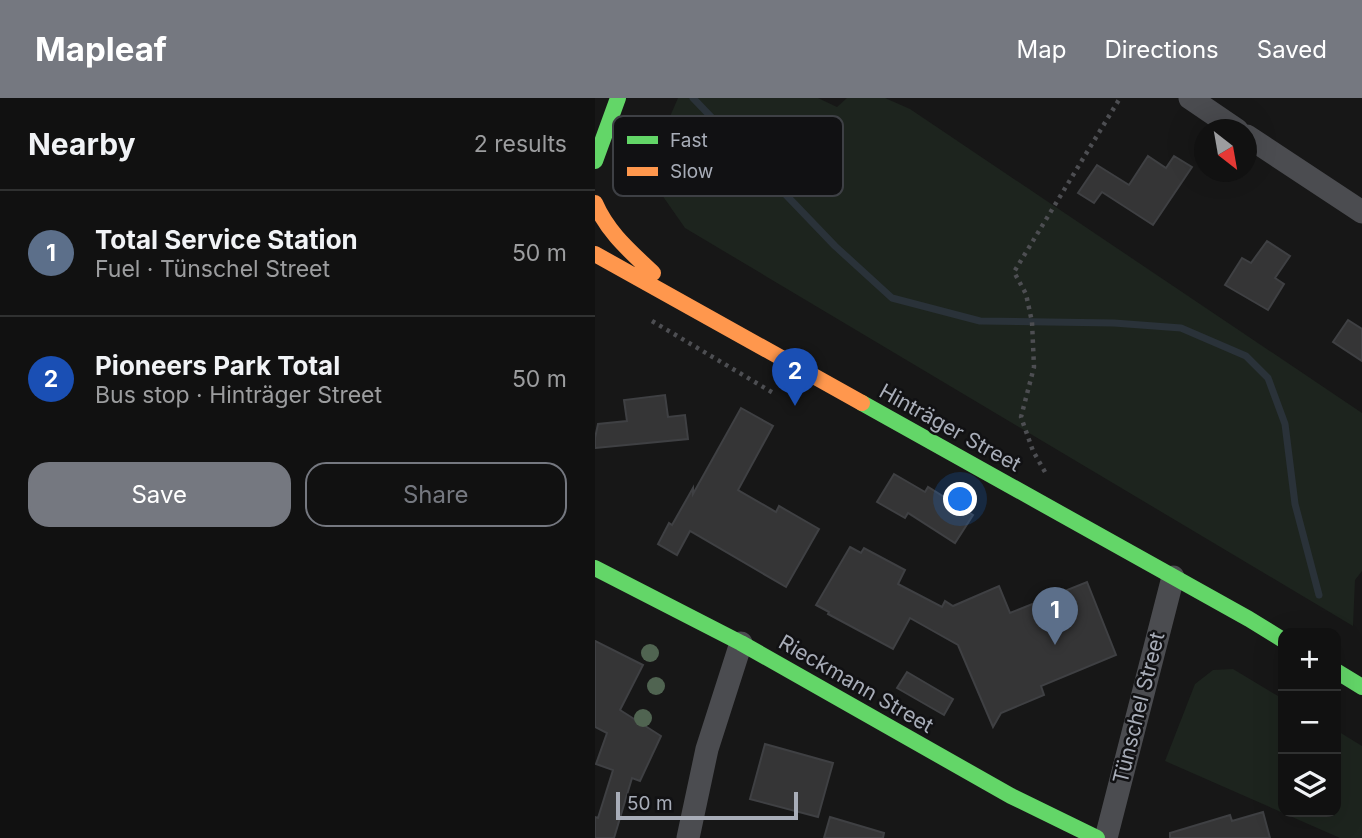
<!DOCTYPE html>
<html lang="en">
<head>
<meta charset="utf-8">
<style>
  body { margin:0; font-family:Inter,sans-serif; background:#1e1f1f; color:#f1f3f6 }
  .controls { position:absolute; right:21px; bottom:21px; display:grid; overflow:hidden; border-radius:14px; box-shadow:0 7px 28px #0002 }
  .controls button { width:63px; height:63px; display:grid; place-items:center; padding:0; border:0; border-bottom:2px solid #303131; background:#111; color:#f1f3f6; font:35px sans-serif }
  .compass { position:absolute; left:599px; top:21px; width:63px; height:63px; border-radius:50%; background:#111; box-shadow:0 7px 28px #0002; rotate:149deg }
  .scale { position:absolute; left:21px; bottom:18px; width:182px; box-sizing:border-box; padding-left:7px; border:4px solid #a8adb8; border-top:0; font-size:19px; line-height:24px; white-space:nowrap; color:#a8adb8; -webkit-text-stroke:5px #111113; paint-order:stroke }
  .you { position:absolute; left:366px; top:402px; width:24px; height:24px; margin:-18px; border:5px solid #fff; border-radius:50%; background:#1a73e8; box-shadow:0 0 0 10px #1a73e833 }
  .badge { display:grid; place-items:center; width:46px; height:46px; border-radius:50%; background:#757880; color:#fff; font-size:23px; font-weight:700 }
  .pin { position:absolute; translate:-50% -58px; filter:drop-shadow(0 2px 4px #0008) }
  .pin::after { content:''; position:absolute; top:37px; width:24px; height:21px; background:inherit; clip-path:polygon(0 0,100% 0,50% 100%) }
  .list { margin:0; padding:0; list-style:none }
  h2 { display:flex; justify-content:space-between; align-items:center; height:91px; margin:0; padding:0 28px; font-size:30px }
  h2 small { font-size:23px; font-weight:400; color:#9c9d9f }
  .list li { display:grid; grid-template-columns:46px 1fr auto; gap:21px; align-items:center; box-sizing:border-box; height:126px; padding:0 28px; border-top:2px solid #303131 }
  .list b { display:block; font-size:26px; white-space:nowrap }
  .list p { margin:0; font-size:23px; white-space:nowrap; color:#9c9d9f }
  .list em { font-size:23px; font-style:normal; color:#9c9d9f }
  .actions { display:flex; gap:14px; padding:21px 28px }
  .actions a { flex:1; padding:16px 0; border:2px solid #757880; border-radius:21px; text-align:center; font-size:24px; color:#757880 }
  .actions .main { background:#757880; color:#fff }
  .icon { flex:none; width:38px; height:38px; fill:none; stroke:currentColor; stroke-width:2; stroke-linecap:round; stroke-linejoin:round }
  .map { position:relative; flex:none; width:767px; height:740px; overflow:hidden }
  header { display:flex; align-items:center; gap:42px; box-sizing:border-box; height:98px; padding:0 35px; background:#757880; color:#fff }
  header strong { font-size:33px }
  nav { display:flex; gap:38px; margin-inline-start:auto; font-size:24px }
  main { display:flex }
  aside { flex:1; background:#111 }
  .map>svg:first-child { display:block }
</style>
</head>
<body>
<header>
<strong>Mapleaf</strong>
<nav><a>Map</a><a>Directions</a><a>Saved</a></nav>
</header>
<main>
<aside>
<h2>Nearby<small>2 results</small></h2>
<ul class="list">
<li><span class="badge" style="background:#5c6f8a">1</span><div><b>Total Service Station</b><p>Fuel · Tünschel Street</p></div><em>50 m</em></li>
<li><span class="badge" style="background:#1a4fb4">2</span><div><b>Pioneers Park Total</b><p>Bus stop · Hinträger Street</p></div><em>50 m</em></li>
</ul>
<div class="actions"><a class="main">Save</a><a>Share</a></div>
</aside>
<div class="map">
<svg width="767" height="740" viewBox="0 0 767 740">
  <rect width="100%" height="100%" fill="#171717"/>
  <!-- green -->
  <path fill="#1d241e" d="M 83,0 L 223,0 L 242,9 L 252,0 L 290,0 L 315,11 L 767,315 L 767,473 L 760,482 L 758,528 L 90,130 L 60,87 L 61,51 Z
    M 638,571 L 688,601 L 688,714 L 741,714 L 741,632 L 767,648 L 767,740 L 745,740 L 570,663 L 600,586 L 618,572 Z"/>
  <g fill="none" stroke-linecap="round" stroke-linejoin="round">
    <!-- stream -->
    <path stroke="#2a3239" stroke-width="7" d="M 98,0 L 240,148 L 297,200 L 385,223 L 519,225 L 586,230 L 651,258 L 673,280 L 690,326 L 700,406 L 724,497"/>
  </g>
  <!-- building -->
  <path fill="#353536" stroke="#3f4043" stroke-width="2" d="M 553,58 L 571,70 L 579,58 L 597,69 L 558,127 L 507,94 L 499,105 L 483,95 L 502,67 L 534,87 Z
    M 672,143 L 695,158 L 680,180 L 689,186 L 673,212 L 630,187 L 647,160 L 656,165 Z
    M 753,222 L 767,231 L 767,263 L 738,244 Z
    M 70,297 L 73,319 L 90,317 L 93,341 L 0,350 L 0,340 L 3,326 L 32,323 L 29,302 Z
    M 146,310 L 178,328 L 143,392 L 181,414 L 184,408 L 224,431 L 191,489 L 95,433 L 82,457 L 63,446 L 74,425 L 77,427 L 98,390 L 98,396 Z
    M 299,376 L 330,394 L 333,389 L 378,417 L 360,445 L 313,415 L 310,420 L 282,404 Z
    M 255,449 L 266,455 L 269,450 L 310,472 L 303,486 L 347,509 L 350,503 L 358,508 L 404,488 L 415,515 L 492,484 L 521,557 L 446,588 L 449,597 L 406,615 L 398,629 L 363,547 L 315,520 L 298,551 L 233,516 L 234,514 L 221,507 Z
    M 0,543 L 48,567 L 25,612 L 66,638 L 45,683 L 37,680 L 19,740 L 0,740 L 0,719 L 3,720 L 18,672 L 1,666 L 12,635 L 0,629 Z
    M 312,574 L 358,601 L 349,617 L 302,590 Z
    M 170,646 L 238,665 L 223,719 L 155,701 Z
    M 668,714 L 675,740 L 575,740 L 575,735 L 635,717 L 637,723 Z
    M 235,719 L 289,735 L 288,740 L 229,740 Z"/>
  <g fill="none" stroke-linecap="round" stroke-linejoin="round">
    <!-- path -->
    <path stroke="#4d4e52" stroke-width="4.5" stroke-dasharray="3.5 5" stroke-linecap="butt" d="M 57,223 L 180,296
      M 450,374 L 438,353 L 426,319 L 439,269 L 437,224 L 431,196 L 419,174 L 525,0"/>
    <!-- street -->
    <path stroke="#4b4c50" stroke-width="23" d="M 595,0 L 642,32
      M 652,38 L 767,114
      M 93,740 L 112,651 L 146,545
      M 511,740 L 578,479"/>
    <!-- fast -->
    <path stroke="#63d668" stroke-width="16" d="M 0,63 L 23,0
      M 267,305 L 654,521 L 688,542
      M 0,470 L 146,545 L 416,698 L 502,740
      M 741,573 L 767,589"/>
    <!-- slow -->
    <path stroke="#ff974d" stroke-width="16" d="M 0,105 C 13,135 35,153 58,175
      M 0,156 L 267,305"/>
  </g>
  <!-- trees -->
  <g fill="#506451">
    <circle cx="55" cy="555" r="9"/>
    <circle cx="61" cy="588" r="9"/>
    <circle cx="48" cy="620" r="9"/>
  </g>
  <g text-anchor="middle" stroke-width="5" stroke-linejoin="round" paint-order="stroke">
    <!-- street labels -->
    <g font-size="21" fill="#a8adb8" stroke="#111113">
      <text transform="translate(355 330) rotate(29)" y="7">Hinträger Street</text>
      <text transform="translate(261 586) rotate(30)" y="7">Rieckmann Street</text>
      <text transform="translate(544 610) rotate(-76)" y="7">Tünschel Street</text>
    </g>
  </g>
  <!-- legend -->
  <rect x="18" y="18" width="230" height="80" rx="10" fill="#111113" stroke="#3e4045" stroke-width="2"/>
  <rect x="32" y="38" width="31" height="8" fill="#63d668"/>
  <rect x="32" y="69" width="31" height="9" fill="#ff974d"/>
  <g font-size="19" fill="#a8adb8">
    <text x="75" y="49">Fast</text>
    <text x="75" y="80">Slow</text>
  </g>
</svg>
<div class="controls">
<button>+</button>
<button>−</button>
<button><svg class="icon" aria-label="layers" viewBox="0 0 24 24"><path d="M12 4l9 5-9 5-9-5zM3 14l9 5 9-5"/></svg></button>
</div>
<svg class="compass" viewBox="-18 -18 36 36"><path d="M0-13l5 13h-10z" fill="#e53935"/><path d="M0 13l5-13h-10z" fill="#9c9d9f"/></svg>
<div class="scale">50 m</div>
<div class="you"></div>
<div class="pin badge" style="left:460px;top:547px;background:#5c6f8a">1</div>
<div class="pin badge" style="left:200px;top:308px;background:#1a4fb4">2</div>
</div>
</main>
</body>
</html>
